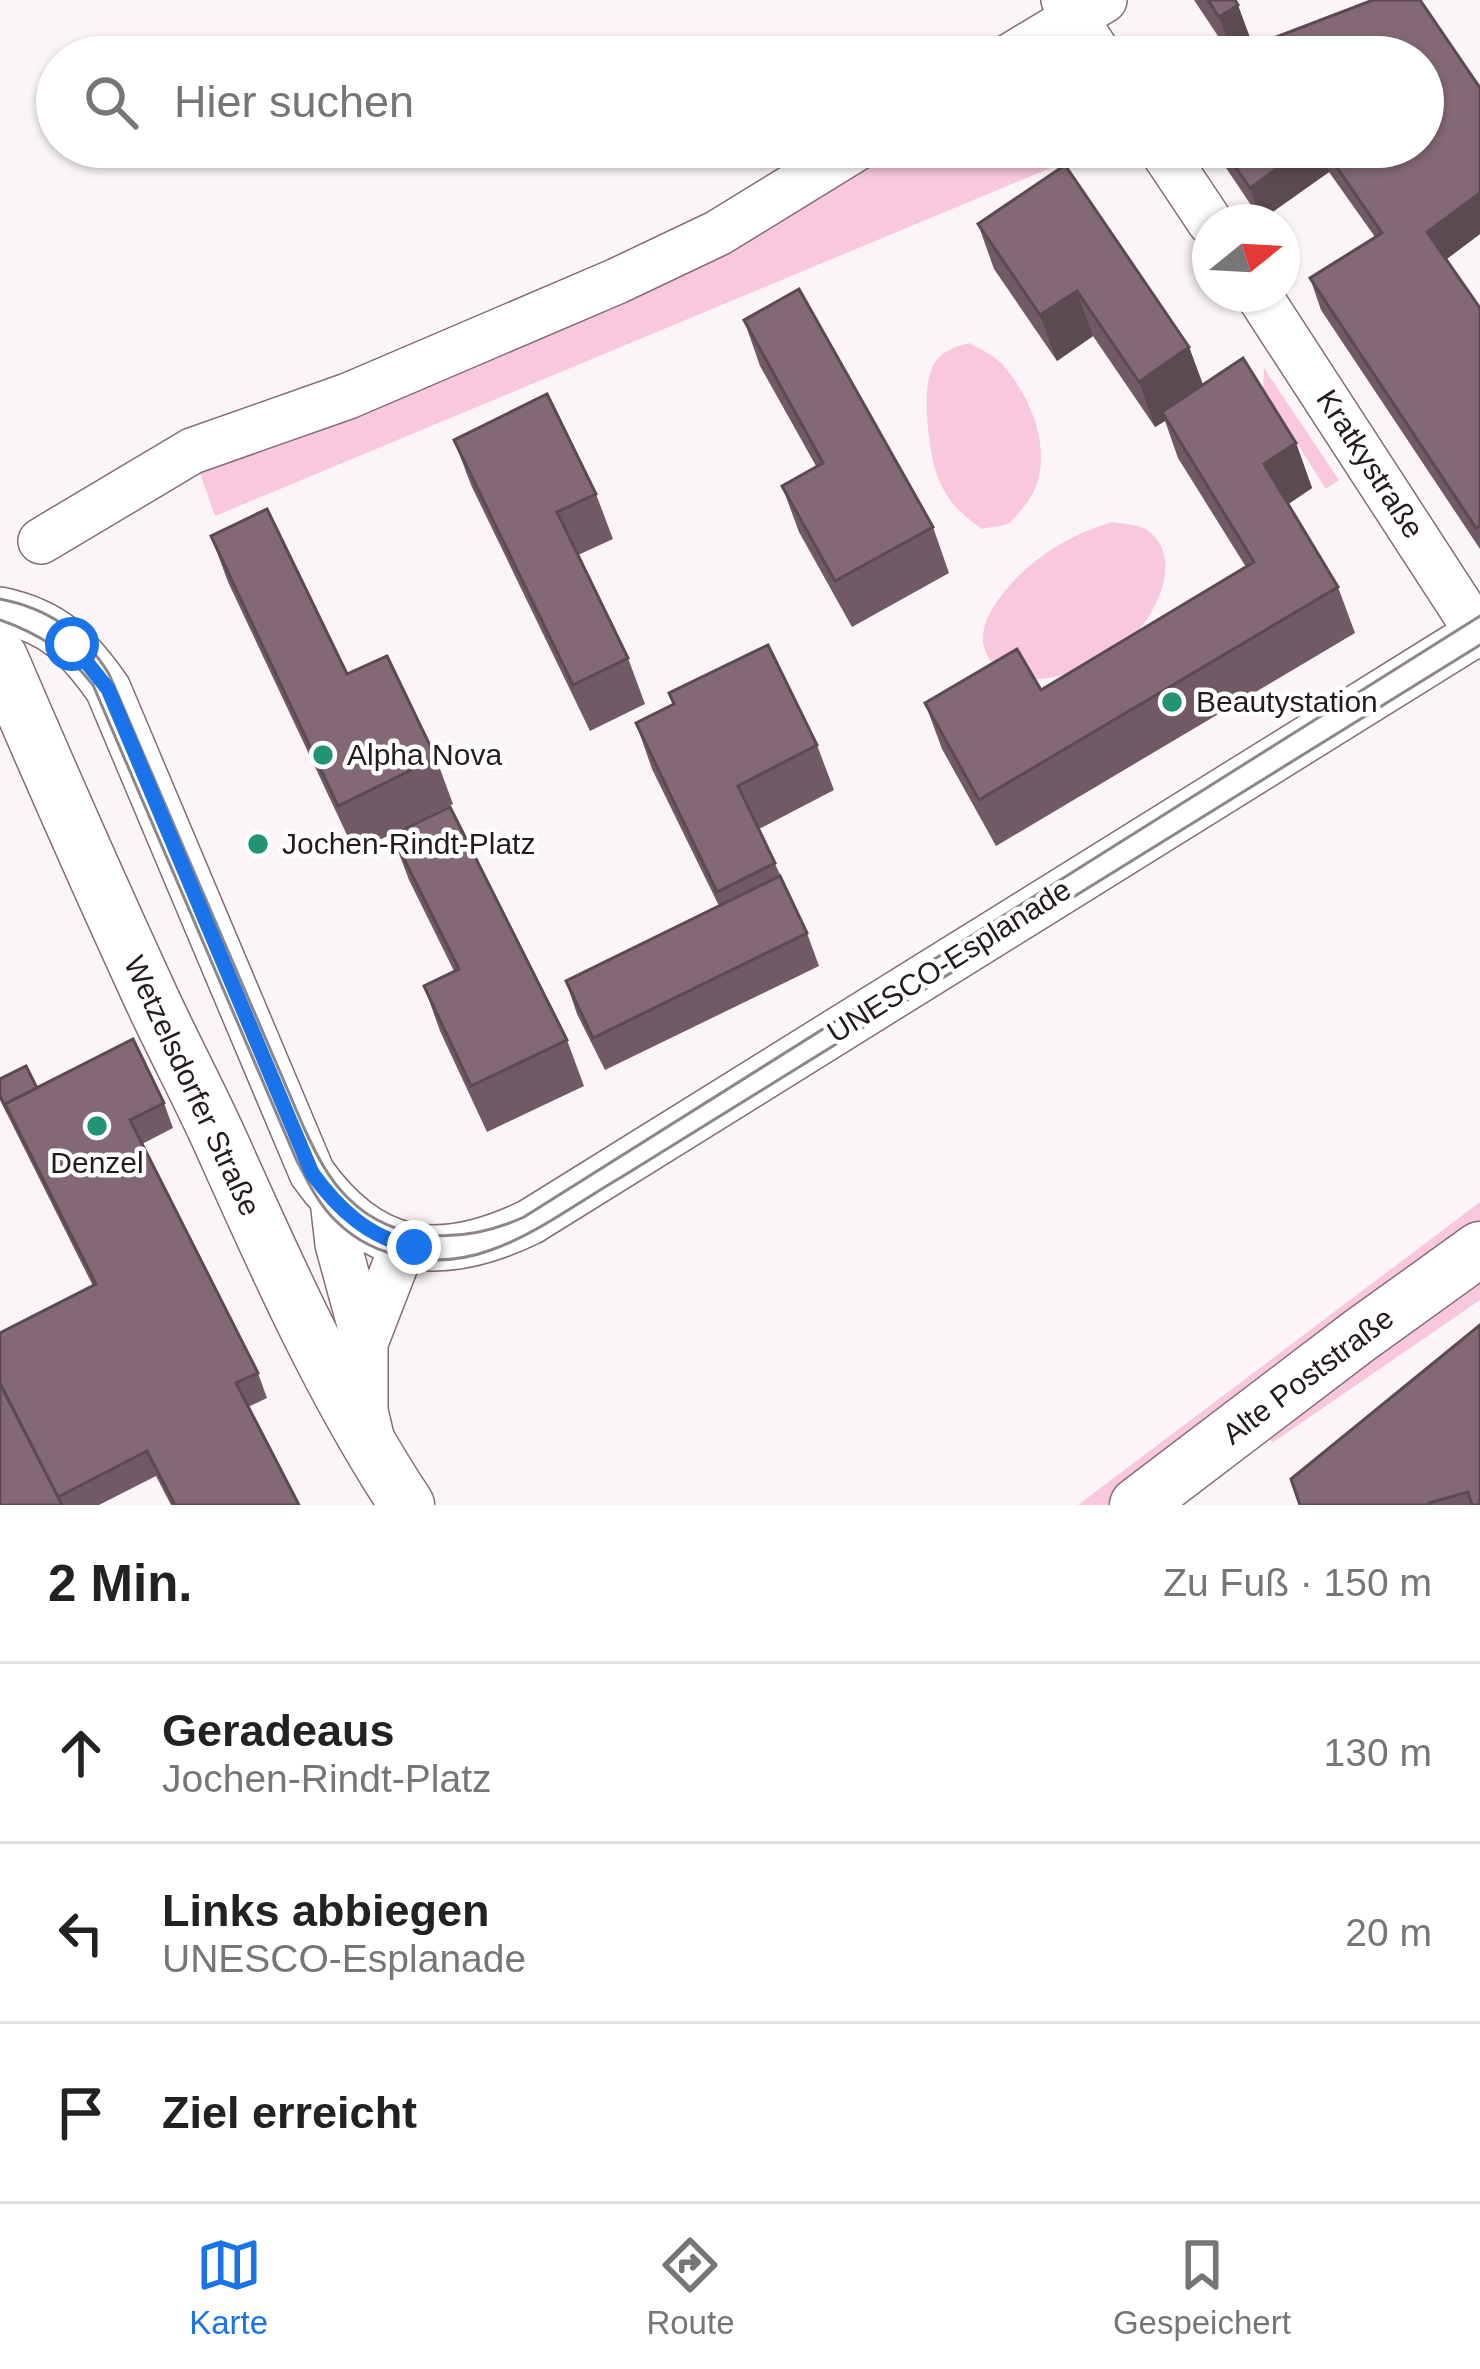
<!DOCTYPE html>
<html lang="de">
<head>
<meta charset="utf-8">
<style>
  body { margin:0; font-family:Helvetica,sans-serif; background:#f2f2f2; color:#222 }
  .compass { position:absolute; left:1192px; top:204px; width:108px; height:108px; border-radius:50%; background:#fff; box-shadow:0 3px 9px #0004; rotate:72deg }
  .stop { position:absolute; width:36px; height:36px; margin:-27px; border:9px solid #1a73e8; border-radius:50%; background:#fff }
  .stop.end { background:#1a73e8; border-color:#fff; box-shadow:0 3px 12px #0008 }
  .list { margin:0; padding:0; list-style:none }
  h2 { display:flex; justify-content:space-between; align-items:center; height:156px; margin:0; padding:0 48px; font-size:51px }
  h2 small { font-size:39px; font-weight:400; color:#767676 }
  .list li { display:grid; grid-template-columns:78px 1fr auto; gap:36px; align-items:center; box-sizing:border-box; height:180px; padding:0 48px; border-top:3px solid #e0e0e0 }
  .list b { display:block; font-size:45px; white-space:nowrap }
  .list p { margin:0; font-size:39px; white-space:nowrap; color:#767676 }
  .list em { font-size:39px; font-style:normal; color:#767676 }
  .icon { flex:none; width:66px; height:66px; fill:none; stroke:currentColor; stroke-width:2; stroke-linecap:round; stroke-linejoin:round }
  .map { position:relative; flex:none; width:1480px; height:1505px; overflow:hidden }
  .search { position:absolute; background:#fff; box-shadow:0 3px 9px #0004; left:36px; right:36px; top:36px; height:132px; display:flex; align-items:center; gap:30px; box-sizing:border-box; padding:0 42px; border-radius:66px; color:#767676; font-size:45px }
  .sheet { height:696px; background:#fff }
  nav { display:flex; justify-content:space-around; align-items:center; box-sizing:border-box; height:168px; border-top:3px solid #e0e0e0; background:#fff; font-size:33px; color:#767676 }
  nav a { display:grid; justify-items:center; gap:6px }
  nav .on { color:#1a73e8 }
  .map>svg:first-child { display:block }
</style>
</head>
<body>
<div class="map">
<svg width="1480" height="1505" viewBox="0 0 1480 1505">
  <rect width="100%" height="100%" fill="#fbf5f8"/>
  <!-- green -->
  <path fill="#f9c8de" d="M 825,147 L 1101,147 L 215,516 L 192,451 L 188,445 L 426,338 L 670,235 Z
    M 969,343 C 980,349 992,354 1001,363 C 1035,400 1060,467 1022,509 C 1018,513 1015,519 1009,523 C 1002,527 989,527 982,529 C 963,516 948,502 939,480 C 929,458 921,391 932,368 C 939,352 954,347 969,343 Z
    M 1264,368 L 1339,480 L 1326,489 L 1263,390 Z
    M 1112,522 C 1123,524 1138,524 1147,530 C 1186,557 1155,619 1127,642 C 1107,659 1079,672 1054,677 C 1005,688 962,655 994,606 C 1021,564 1065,536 1112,522 Z
    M 1480,1202 L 1480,1223 L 1126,1492 L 1109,1505 L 1078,1505 Z
    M 1480,1282 L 1480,1300 L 1272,1443 L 1269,1436 L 1270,1428 Z"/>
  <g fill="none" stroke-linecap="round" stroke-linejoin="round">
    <defs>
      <path id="minor" d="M 1064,0 L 1100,57
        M 1009,57 L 1104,0
        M 1160,147 L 1210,222
        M 1258,294 L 1480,636
        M 41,541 L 192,451 L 348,396 L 617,281 L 718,233 L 858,147
        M 0,610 C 53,621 78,646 108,689 L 312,1173 C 372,1257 439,1266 530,1222 L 1480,631
        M 333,1200 L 338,1244 L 365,1343 L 365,1411 L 373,1445
        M 365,1343 L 403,1245"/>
      <path id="major" d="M 0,657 C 48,769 97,880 148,991 C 172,1044 200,1095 223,1147 C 278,1270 333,1393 407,1505
        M 1137,1505 L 1359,1336 L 1480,1249"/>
    </defs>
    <!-- minor casing -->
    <use href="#minor" stroke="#856c77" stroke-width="48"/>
    <!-- major casing -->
    <use href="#major" stroke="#856c77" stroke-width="57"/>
    <!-- minor -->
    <use href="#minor" stroke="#fff" stroke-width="45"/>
    <!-- major -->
    <use href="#major" stroke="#fff" stroke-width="54"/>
    <!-- tram -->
    <path stroke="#8e868a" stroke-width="3" d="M 0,599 C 47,608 84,633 109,674 L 304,1128 C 316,1154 328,1179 349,1199 C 397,1246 467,1243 524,1217 L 1480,616
      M 0,620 C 40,634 67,652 93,685 L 296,1159 C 307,1180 318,1204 336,1221 C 376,1261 439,1269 491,1250 C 535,1235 580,1201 620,1178 L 1480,645"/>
  </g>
  <!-- wall -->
  <path fill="#715a65" d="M 1194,0 L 1235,0 L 1253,46 L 1373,0 L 1420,0 L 1480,88 L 1480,234 L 1446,259 L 1480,308 L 1480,549 L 1321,310 L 1310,278 L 1375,237 L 1329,172 L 1261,220 L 1212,147 L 1423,147 L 1423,57 L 1224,57 L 1230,54 Z
    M 978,224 L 1189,347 L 1203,385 L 1296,443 L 1312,488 L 1288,504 L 1338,587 L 1355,633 L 996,846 L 942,749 L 925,703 L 1041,690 L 1246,567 L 1178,458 L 1165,421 L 1155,427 L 1093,336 L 1057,361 L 994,269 Z
    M 744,320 L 933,527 L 949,573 L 852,627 L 799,532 L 782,486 L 816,466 L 760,366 Z
    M 454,440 L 596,494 L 613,539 L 578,555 L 628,658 L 645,704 L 590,731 L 471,485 Z
    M 211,536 L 347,674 L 436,758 L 453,804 L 355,852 L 228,582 Z
    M 669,693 L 817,745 L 834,790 L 759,829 L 807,933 L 819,966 L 605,1070 L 577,1014 L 566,981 L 719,906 L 652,769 L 636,723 L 673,705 Z
    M 392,835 L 567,1040 L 584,1086 L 487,1132 L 440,1031 L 424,986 L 454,971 L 409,880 Z
    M 0,1079 L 37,1088 L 164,1103 L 173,1128 L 142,1144 L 258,1373 L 267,1398 L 248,1407 L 299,1505 L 171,1505 L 156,1476 L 99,1505 L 0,1505 L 93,1286 L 0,1100 Z
    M 1480,1325 L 1480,1505 L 1300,1505 Z"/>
  <!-- shaded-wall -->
  <path fill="#5c4a52" d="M 1238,5 L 1255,51 L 1234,57 L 1219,17 Z
    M 1307,147 L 1320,147 L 1329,172 L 1261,220 L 1250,188 Z
    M 1480,193 L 1480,234 L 1439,265 L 1427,232 Z
    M 1077,291 L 1093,336 L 1057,361 L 1040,315 Z
    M 1189,347 L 1206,393 L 1162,412 L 1165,421 L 1155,427 L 1139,382 Z
    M 1296,443 L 1312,488 L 1281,509 L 1264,464 Z"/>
  <!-- building -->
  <path fill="#836975" stroke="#5c4a52" stroke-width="3" d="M 1208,0 L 1235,0 L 1238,5 L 1219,17 Z
    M 1373,0 L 1420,0 L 1480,88 L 1480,193 L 1427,232 L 1480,308 L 1480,526 L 1476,528 L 1310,278 L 1382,233 L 1323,147 L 1423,147 L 1423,57 L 1224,57 Z
    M 1222,147 L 1307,147 L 1250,188 Z
    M 1065,165 L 1189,347 L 1139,382 L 1077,291 L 1040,315 L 978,224 Z
    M 799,289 L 933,527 L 835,581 L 782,486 L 823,463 L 744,320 Z
    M 1243,358 L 1296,443 L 1264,464 L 1338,587 L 979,800 L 925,703 L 1017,649 L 1041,690 L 1254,562 L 1162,412 Z
    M 547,394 L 596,494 L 557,512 L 628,658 L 573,685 L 454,440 Z
    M 267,509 L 347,674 L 387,656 L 436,758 L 338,806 L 211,536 Z
    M 768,645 L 817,745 L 738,786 L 775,863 L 717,892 L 636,723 L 674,704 L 669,693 Z
    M 450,807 L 567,1040 L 471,1086 L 424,986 L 459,969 L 392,835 Z
    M 780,876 L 807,933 L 593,1038 L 566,981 Z
    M 133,1039 L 164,1103 L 130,1120 L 258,1373 L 236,1383 L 299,1505 L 175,1505 L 147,1451 L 58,1497 L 0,1384 L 0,1333 L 96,1284 L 5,1104 Z
    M 26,1066 L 37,1088 L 5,1104 L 8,1112 L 0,1096 L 0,1079 Z
    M 1480,1325 L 1480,1505 L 1472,1505 L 1468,1492 L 1429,1503 L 1429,1505 L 1300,1505 L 1291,1479 Z
    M 0,1383 L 62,1505 L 0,1505 Z"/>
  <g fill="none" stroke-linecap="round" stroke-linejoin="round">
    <!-- route -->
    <path stroke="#1a73e8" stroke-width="15" d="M 72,644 L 108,689 L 312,1173 C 338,1209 369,1238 414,1247"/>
  </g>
  <!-- markers -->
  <g fill="#229375" stroke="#fff" stroke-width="4.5">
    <circle cx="1172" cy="702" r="12"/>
    <circle cx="323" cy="755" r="12"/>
    <circle cx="258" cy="844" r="12"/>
    <circle cx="97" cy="1126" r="12"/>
  </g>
  <g text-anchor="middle" stroke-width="9" stroke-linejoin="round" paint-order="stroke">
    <!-- street labels -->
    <g font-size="30" fill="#241a1f" stroke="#fff">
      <text transform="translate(1370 464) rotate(57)" y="10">Kratkystraße</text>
      <text transform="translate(949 961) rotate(-32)" y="10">UNESCO-Esplanade</text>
      <text transform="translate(192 1086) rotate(65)" y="10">Wetzelsdorfer Straße</text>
      <text transform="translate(1308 1376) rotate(-37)" y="10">Alte Poststraße</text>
    </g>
    <!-- poi labels -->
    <g font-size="30" fill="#241a1f" stroke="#fff" text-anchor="start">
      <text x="1196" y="712">Beautystation</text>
      <text x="347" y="765">Alpha Nova</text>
      <text x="282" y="854">Jochen-Rindt-Platz</text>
      <text x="97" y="1173" text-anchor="middle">Denzel</text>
    </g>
  </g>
</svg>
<svg class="compass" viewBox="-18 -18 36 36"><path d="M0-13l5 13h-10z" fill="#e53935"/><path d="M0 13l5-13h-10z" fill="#767676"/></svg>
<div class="stop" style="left:72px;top:644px"></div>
<div class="stop end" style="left:414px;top:1247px"></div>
<div class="search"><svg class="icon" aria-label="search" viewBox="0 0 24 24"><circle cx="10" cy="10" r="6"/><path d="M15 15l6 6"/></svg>Hier suchen</div>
</div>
<section class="sheet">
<h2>2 Min.<small>Zu Fuß · 150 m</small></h2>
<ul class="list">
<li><svg class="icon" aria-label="ahead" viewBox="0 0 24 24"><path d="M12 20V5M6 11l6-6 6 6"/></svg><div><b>Geradeaus</b><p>Jochen-Rindt-Platz</p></div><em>130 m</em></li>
<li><svg class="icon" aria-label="left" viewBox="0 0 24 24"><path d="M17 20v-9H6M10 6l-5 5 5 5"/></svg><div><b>Links abbiegen</b><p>UNESCO-Esplanade</p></div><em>20 m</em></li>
<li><svg class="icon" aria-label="arrive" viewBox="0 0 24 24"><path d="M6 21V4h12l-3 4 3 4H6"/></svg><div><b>Ziel erreicht</b></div></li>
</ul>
</section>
<nav>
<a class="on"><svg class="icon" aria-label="map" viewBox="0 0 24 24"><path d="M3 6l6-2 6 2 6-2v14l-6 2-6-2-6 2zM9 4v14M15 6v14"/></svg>Karte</a>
<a><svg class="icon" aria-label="directions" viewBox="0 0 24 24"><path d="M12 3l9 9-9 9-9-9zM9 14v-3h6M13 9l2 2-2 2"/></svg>Route</a>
<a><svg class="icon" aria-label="saved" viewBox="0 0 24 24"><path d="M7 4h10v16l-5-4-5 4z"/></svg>Gespeichert</a>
</nav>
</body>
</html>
